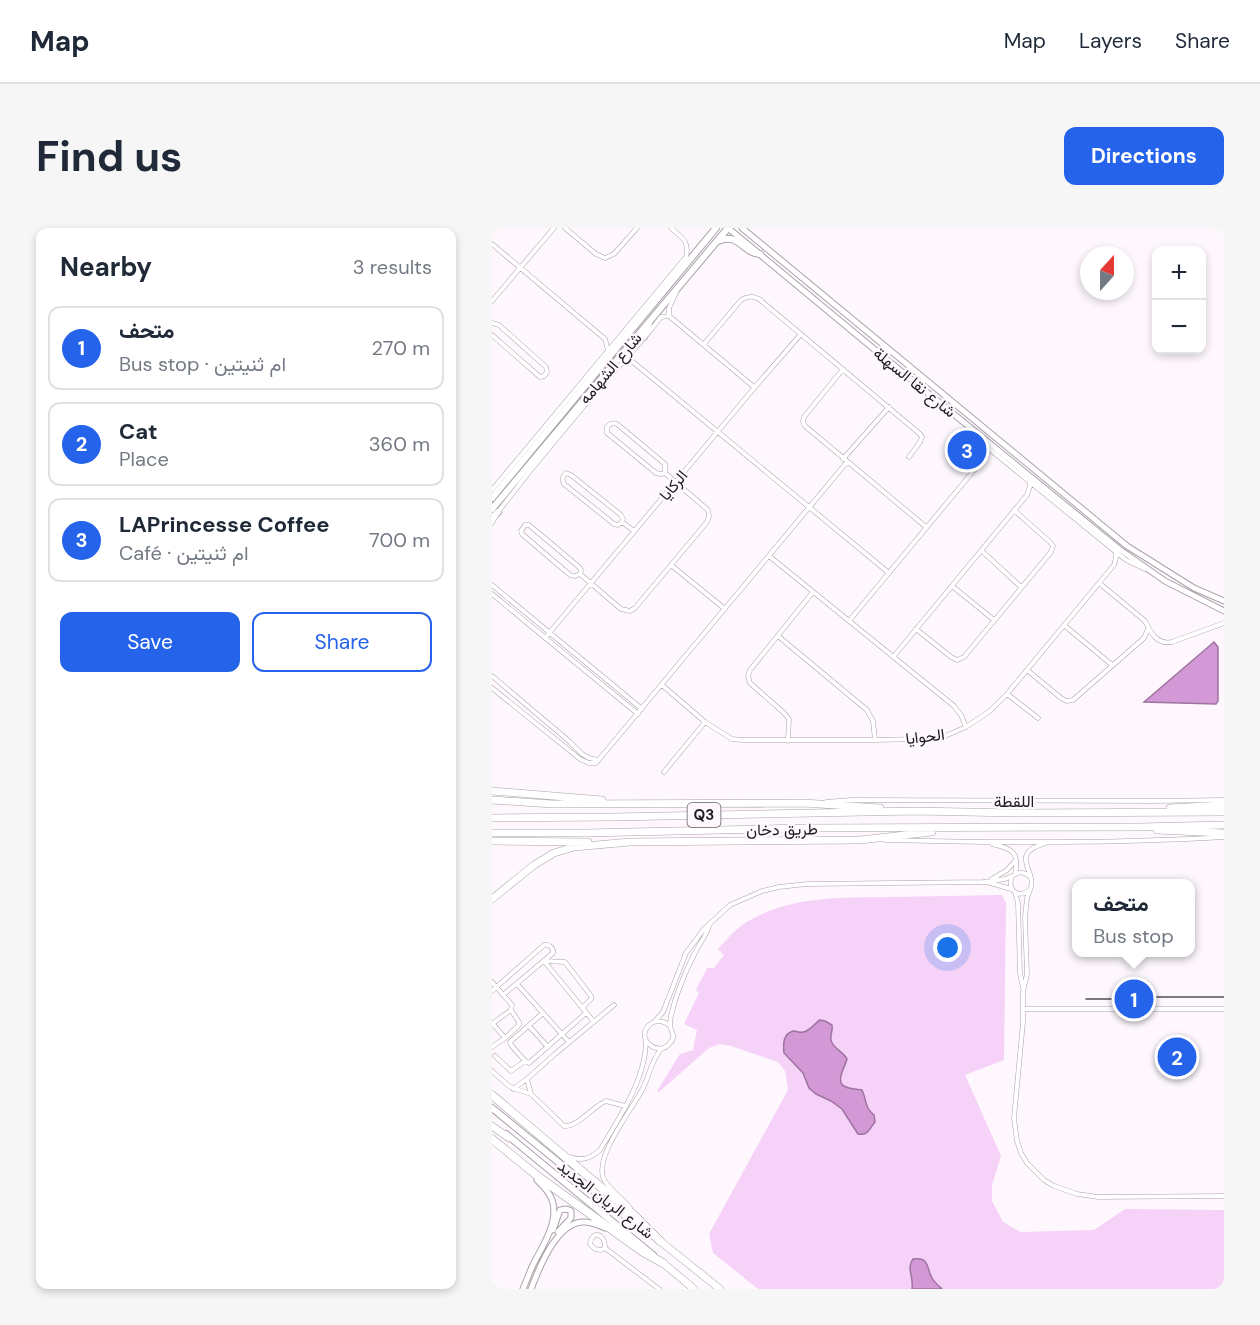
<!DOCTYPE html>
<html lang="en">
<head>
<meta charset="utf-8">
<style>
  body { margin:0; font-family:"DM Sans",Vazirmatn,sans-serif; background:#f6f6f7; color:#1f2937 }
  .controls { position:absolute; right:18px; top:18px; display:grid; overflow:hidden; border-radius:12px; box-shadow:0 3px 9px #0003 }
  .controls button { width:54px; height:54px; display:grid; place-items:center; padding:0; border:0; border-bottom:2px solid #e0e1e3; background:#fff; color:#1f2937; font:30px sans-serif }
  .compass { position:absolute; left:588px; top:18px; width:54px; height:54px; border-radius:50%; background:#fff; box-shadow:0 3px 9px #0003; rotate:21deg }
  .you { position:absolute; left:456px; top:720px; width:21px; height:21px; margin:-15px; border:4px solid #fff; border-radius:50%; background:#1a73e8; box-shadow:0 0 0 9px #1a73e833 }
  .badge { display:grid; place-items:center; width:39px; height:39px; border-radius:50%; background:#2563eb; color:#fff; font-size:20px; font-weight:700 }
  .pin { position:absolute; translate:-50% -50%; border:3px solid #fff; box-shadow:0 2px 6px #0006 }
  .popup { position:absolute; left:580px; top:651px; width:123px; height:78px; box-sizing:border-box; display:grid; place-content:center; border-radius:12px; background:#fff; filter:drop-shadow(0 2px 4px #0005); font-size:20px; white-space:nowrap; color:#747a83 }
  .popup b { font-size:22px; color:#1f2937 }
  .popup::after { content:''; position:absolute; left:50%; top:100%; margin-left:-12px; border:12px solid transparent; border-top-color:#fff }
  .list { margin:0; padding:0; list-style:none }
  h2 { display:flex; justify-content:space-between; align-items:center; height:78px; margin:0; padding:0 24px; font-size:26px }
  h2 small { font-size:20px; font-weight:400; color:#747a83 }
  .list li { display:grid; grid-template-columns:39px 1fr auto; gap:18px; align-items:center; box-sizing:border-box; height:84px; margin:0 12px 12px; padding:0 12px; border:2px solid #e0e1e3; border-radius:12px }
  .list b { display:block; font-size:22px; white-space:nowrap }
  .list p { margin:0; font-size:20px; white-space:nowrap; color:#747a83 }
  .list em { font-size:20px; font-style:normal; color:#747a83 }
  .actions { display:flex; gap:12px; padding:18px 24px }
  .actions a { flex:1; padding:14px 0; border:2px solid #2563eb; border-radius:12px; text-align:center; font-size:21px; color:#2563eb }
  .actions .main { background:#2563eb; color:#fff }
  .map { position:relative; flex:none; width:732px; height:1061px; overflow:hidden; border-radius:12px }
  header { display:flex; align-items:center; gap:36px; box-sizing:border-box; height:84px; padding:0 30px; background:#fff; border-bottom:2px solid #e0e1e3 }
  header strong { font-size:28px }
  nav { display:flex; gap:33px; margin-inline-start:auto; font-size:21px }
  .intro { display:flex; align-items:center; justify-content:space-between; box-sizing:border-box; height:144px; padding:0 36px }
  h1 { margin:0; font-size:42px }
  .button { padding:15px 27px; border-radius:12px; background:#2563eb; color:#fff; font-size:21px; font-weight:700 }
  main { display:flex; gap:36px; padding:0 36px }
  aside { flex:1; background:#fff; border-radius:12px; box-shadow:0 3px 9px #0003 }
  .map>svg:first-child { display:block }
</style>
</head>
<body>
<header>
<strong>Map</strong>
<nav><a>Map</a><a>Layers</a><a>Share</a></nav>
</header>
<div class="intro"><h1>Find us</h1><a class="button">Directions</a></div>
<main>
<aside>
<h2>Nearby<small>3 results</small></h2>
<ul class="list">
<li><span class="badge">1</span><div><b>متحف</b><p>Bus stop · ام ثنيتين</p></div><em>270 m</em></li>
<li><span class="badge">2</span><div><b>Cat</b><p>Place</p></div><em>360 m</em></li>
<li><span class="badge">3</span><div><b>LAPrincesse Coffee</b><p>Café · ام ثنيتين</p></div><em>700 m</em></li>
</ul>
<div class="actions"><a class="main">Save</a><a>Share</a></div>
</aside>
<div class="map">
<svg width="732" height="1061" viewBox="0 0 732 1061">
  <rect width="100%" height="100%" fill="#fef8fe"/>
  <!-- green -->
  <path fill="#f6d1f8" d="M 510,667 L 514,675 L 512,832 L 473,847 L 509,928 L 500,957 L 500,973 L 511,994 L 523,1001 L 529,1004 L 602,1002 L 633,981 L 732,982 L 732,1061 L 266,1061 L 221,1025 L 217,1006 L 296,862 L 293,843 L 286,834 L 239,818 L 228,816 L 217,820 L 167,864 L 165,863 L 188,826 L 201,822 L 205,802 L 192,796 L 207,765 L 204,762 L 215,740 L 222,740 L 232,727 L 226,721 C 236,710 246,698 260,691 C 305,667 350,670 399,669 C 436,668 473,668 510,667 Z"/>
  <!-- water -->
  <path fill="#d399d6" stroke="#9d739f" stroke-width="1.5" d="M 722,414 L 726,419 L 726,473 L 724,476 L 652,474 Z
    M 328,792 L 333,793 L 340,797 C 341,803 338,807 339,812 C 340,820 351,823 355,831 C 353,839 342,855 354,859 C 358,861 365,861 370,862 C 375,872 372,879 382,887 L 383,894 C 377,901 376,908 366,906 L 350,881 L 339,873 L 324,866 L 317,860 L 311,845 L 292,825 C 291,816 291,806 301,803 C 305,803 308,805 311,804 C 317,804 323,795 328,792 Z
    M 421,1031 C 438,1029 434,1039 440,1050 C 442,1054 447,1058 450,1061 L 420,1061 C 422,1049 414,1040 421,1031 Z"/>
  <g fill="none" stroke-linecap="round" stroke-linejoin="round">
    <defs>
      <path id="minor" d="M 73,0 L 104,26 L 113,30 L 122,26 L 145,0
        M 0,16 L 113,111 L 116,122
        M 0,73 L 62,0
        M 177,88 L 177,80 L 185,63
        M 0,95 L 7,97 L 54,139 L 55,144 L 52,148 L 48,149 L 0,107
        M 212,116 L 249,72 C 256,68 260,68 267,71 L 428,206 L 430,209 L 428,214 L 417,229
        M 135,129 L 397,345
        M 351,141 L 312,189 L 311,194 L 313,198 L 434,299
        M 484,206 L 495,219 L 624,324 L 634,332 L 653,341
        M 351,231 L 397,179
        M 0,262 L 194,29 C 198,13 189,9 179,0
        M 130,294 L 126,297 L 122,296 L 72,256 C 70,251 70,249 74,245 L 79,247 L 129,287 L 131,291 L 130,294 L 142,303
        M 0,295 L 6,284 L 38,243 L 92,178 L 158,103 L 169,89 L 177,88 L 262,159
        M 490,323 L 529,359
        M 277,328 L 462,478 L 469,487 L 474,499
        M 179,337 L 233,381
        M 88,346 L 83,348 L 78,347 L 30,306 L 29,303 L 33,297 L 37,297 L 87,339 L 89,342 L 88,346 L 129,381 L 138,383 L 143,380 L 215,294 L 217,288 L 216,282 L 173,245 L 169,246 L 164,245 L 115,205 L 115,199 C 118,196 120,194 125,196 L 173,236 L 173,245
        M 607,355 L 653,393 C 659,405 665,417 680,414 L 732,395
        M 0,357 L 150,481
        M 460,358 L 502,392
        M 0,366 L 146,486
        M 357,393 L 493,229 L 495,219
        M 572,397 L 620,437
        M 424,401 L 459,429 L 465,432 L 472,429 L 559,324 L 561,318 L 558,314 L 523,283
        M 286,408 L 375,482 L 381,493 L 383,512
        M 53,410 L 263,159 L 309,106
        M 402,428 L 535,267 L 538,258 L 537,253
        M 535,442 L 569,470 L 575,473 L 581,472 L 652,410 L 656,401
        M 0,448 L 77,513 L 90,526 L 97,530 L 106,532
        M 170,457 L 213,494 L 240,511 L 250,512 L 383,512 L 425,511 L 453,508 L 474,499 L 498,483 L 515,466 L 622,337 L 624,330 L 624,324
        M 0,460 L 88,531 L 97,535 L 104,535 L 355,234
        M 515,466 L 546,490
        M 296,513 L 297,491 L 291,484 L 258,455 L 256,448 L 258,442 L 321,364
        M 172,544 L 213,494
        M 334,574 L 359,572 L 660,573 L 732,572
        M 393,612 C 506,615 619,616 732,609
        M 500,616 C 520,620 528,625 523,646
        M 537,648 C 531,643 526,644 520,648 C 515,662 525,671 538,662 C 547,644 514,626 554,615
        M 500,651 L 515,642 L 524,632
        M 495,654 L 519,661
        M 538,662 L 535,670 L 533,689 L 535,746 L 531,764 L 531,794 L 522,890 L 525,913 L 529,925 L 535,935 L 552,952 L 562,958 L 585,966 L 606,969 L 732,968
        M 523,664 L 526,675 L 528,745 L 531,760
        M 52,733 L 73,734 L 99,768 L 99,771 L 90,780
        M 52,733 L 102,794
        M 0,754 L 20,777 L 19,782 L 0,796
        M 25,756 L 77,814
        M 0,763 L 52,717 C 57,716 62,720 61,725 L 11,767
        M 531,781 L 732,781
        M 51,785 L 18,814 L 19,817 L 33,833 L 37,835 L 94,785
        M 163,793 L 171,784 L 173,779 L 194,725 L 212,701 L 238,677 L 270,663 L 287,659 L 315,656 L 491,654 L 513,651 L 520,648
        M 1,796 L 13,810 L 27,797 L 27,794 L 19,782
        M 37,798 L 56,819
        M 178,798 C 162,784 143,805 158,817 C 164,822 173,822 178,815 C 184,809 180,805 178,798 C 178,794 179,787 180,784 C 184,767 194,742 202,727 C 206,717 214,709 217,698
        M 0,819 L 13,810
        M 3,828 L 19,843 L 33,833
        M 0,843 L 18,859 L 39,866
        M 35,851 L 39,866 L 72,898 C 86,899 100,879 114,873 L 133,878
        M 21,861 L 35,851 L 63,826 L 122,777
        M 77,929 C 90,933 98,931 108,922 C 127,890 154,851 154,813
        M 138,980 C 130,969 115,961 111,949 C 104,926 139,883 150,862 C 158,847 158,835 169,821
        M 113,1020 C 114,1006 100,1001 98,1016 L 103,1021 L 109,1022 L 113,1020 L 167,1061"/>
      <path id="tertiary" d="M 236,0 L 388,126 L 627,321 L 673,353 L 732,383
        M 250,0 L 635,318 L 702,360 L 732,373
        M 61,1002 L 68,982 L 75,981 L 79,983 L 79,990 L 66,1004
        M 31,1061 C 34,1054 37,1046 40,1039 C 49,1020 66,997 61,975 C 59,966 52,959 45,952
        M 39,1061 C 47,1040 64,996 90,994 C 98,993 106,997 113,1000"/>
      <path id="secondary" d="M 226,13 C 248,4 250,25 268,26
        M 152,109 L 157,95
        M 0,270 L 224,0
        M 0,281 L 236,0
        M 0,290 L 6,284
        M 0,880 L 114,973 L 147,999 L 159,1007
        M 14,906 L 161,1027"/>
      <path id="primary" d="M 0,563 L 110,572
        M 0,572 L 60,576 L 312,575 L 388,580
        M 678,580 L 732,577
        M 0,590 L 122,589 L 424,583 L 524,585 L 732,584
        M 665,602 L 732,605
        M 0,605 L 94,605 L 313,600 L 648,599 L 732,597
        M 0,613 L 96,614
        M 0,671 L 42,637 L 62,625 L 82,619 L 138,614 L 368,612 L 440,604
        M 0,898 L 17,910"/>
      <path id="trunk" d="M 168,1013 L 228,1061
        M 171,1035 L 202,1061"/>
      <path id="motorway" d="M 0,867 L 143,988 L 168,1013
        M 0,911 L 48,950 L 151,1024 L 171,1035"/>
    </defs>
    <!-- minor casing -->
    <use href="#minor" stroke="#aaa1ab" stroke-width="5"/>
    <!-- tertiary casing -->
    <use href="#tertiary" stroke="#aaa1ab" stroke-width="7"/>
    <!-- secondary casing -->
    <use href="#secondary" stroke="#aaa1ab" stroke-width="8"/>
    <!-- primary casing -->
    <use href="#primary" stroke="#aaa1ab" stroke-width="8"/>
    <!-- trunk casing -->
    <use href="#trunk" stroke="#aaa1ab" stroke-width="8"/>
    <!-- motorway casing -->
    <use href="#motorway" stroke="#aaa1ab" stroke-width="9"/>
    <!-- minor -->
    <use href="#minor" stroke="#fff" stroke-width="4"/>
    <!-- tertiary -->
    <use href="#tertiary" stroke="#fff" stroke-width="5"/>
    <!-- secondary -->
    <use href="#secondary" stroke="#fff" stroke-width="6"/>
    <!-- primary -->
    <use href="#primary" stroke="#fff" stroke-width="7"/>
    <!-- trunk -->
    <use href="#trunk" stroke="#fff" stroke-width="7"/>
    <!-- motorway -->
    <use href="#motorway" stroke="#fff" stroke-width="8"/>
    <!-- tram -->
    <path stroke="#514d51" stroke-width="1.5" d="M 656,769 L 732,769
      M 594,771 L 627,771"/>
  </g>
  <g text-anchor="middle" stroke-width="5" stroke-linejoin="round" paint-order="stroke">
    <!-- shield labels -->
    <rect fill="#fef8fe" stroke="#625d62" stroke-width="1.5" x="195.5" y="575" width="33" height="24" rx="4.5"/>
    <g font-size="15" font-weight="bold" fill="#1f1b1f">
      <text x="212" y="592">Q3</text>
    </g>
    <!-- street labels -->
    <g font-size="16" fill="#1f1b1f" stroke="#fef8fe">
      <text transform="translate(118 140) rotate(-50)" y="6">شارع الشهامه</text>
      <text transform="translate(423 154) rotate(39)" y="6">شارع نقا السهلة</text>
      <text transform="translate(181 257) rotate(-50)" y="6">الركايا</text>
      <text transform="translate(433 508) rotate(-7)" y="6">الحوايا</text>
      <text x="522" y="579">اللقطة</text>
      <text transform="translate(290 601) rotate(-1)" y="6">طريق دخان</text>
      <text transform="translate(114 971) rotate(38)" y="6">شارع الريان الجديد</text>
    </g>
  </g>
</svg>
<div class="controls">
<button>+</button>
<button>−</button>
</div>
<svg class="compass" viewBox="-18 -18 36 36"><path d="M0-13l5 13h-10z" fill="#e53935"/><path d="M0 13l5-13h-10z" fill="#747a83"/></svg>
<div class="you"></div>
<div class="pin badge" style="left:642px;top:771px">1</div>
<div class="popup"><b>متحف</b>Bus stop</div>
<div class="pin badge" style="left:685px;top:829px">2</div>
<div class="pin badge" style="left:475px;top:222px">3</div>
</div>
</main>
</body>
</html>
